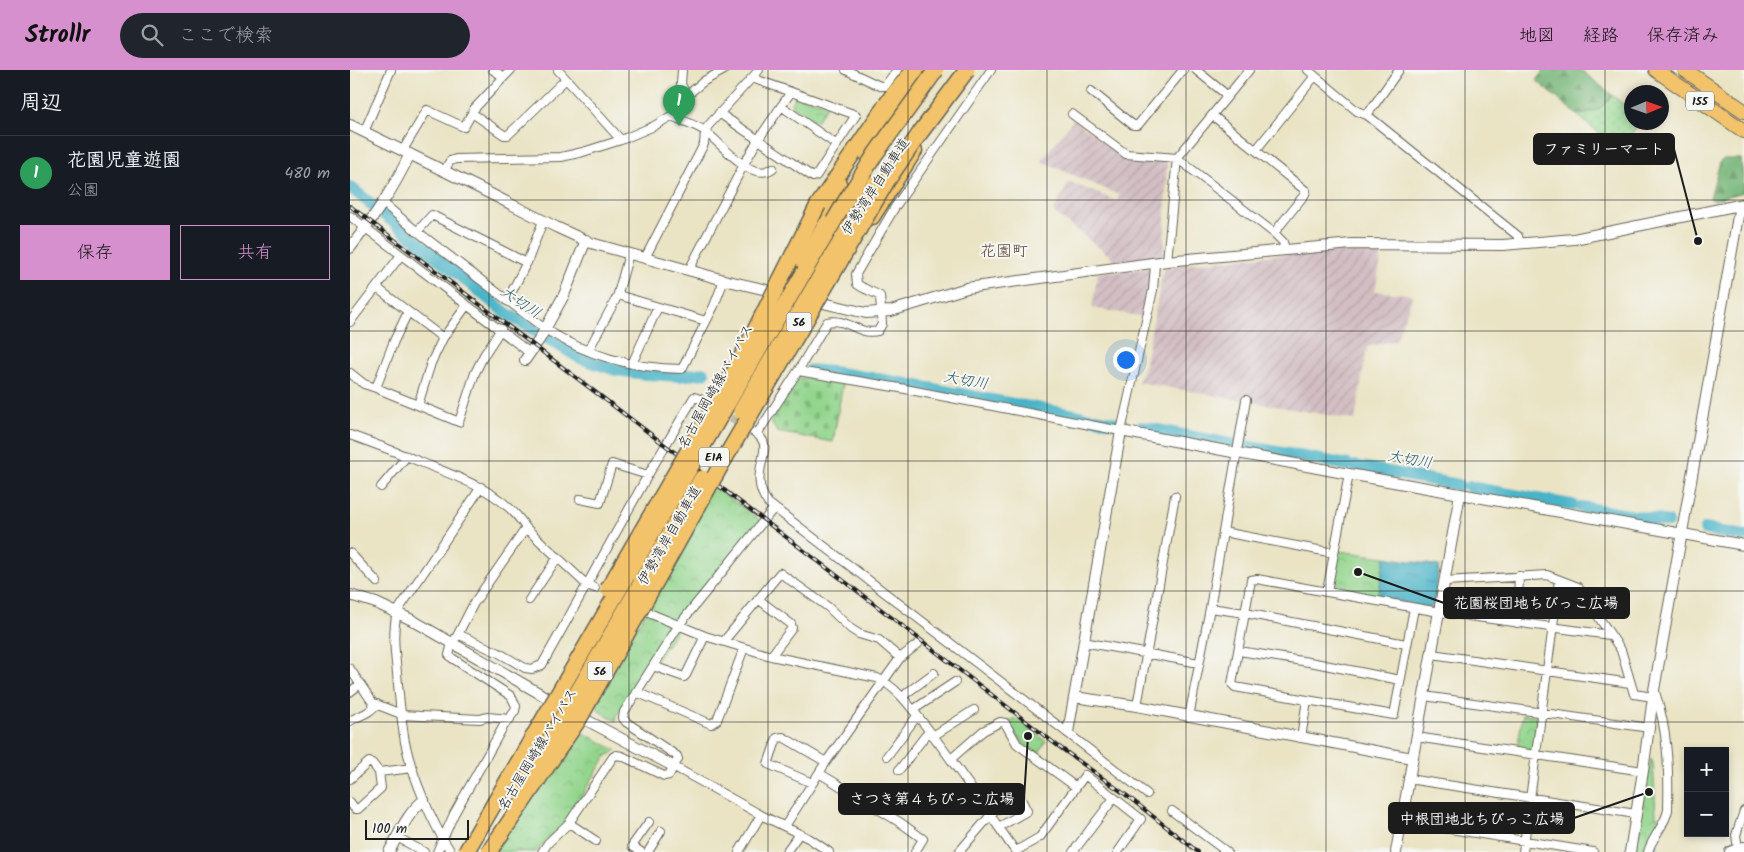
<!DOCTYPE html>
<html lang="ja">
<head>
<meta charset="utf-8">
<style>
  body { margin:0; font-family:Kalam,"Klee One",sans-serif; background:#20242c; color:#f1f3f6 }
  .controls { position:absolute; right:15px; bottom:15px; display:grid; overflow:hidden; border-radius:0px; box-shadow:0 2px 8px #0003 }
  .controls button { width:45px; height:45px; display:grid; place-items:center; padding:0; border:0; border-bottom:1px solid #363941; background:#171b24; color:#f1f3f6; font:25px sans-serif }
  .compass { position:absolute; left:1274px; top:15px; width:45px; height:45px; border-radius:50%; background:#171b24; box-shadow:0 2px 8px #0003; rotate:88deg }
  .scale { position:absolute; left:15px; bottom:12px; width:104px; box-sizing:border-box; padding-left:5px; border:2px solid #1c1c1c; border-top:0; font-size:14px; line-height:18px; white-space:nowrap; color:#1c1c1c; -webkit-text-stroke:4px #f6f6f2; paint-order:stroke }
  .you { position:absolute; left:775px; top:289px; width:18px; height:18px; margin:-12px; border:4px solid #fff; border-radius:50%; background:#1a73e8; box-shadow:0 0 0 8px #1a73e833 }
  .badge { display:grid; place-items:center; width:32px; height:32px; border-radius:50%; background:#d690ce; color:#fff; font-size:16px; font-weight:700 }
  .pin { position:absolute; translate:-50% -41px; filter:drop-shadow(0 1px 2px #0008) }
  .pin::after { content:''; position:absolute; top:26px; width:18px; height:15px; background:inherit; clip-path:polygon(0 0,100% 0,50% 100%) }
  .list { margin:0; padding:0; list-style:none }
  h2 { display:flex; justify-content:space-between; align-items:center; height:65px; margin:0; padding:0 20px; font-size:21px }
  h2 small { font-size:16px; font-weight:400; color:#9ea1a6 }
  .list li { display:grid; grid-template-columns:32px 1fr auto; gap:15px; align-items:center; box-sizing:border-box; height:75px; padding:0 20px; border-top:1px solid #363941 }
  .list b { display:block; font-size:19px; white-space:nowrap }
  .list p { margin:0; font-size:16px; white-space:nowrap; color:#9ea1a6 }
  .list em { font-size:16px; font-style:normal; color:#9ea1a6 }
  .actions { display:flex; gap:10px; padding:15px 20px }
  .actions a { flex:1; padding:11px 0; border:1px solid #d690ce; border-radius:0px; text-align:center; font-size:18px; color:#d690ce }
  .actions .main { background:#d690ce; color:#111 }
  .icon { flex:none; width:28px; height:28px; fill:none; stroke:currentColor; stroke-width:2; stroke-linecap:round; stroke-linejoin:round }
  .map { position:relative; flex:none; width:1394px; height:782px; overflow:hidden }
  header { display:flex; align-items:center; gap:30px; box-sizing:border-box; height:70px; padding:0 25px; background:#d690ce; color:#111 }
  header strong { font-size:24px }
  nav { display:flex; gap:28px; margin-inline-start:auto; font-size:18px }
  .search { width:350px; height:45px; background:#20242c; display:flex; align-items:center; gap:12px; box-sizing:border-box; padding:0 18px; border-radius:28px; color:#9ea1a6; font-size:19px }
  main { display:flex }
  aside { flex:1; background:#171b24 }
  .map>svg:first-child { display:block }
</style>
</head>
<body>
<header>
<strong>Strollr</strong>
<div class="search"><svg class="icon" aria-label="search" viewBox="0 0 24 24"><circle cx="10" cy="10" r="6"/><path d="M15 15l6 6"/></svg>ここで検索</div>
<nav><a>地図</a><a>経路</a><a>保存済み</a></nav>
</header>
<main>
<aside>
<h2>周辺<small></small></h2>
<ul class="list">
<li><span class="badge" style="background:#2e9e5b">1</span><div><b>花園児童遊園</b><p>公園</p></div><em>480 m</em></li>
</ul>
<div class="actions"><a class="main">保存</a><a>共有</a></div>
</aside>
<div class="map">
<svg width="1394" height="782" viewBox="0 0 1394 782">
  <defs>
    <pattern id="industrial-furrows" width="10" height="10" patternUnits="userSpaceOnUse" patternTransform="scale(1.25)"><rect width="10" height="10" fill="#d2bec3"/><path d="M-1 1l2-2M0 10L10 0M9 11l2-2" fill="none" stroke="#b4a3a7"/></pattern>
    <pattern id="grass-dots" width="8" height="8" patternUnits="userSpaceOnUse" patternTransform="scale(1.25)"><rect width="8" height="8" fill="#93d58d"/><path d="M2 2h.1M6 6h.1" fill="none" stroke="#7eb679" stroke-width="1.8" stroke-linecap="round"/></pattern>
    <pattern id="forest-firs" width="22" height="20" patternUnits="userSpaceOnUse" patternTransform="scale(1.25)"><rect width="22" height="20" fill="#76b678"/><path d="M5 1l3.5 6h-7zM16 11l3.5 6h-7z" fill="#609362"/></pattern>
    <pattern id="cemetery-stones" width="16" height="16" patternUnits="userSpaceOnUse" patternTransform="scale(1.25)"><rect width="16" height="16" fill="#93d58d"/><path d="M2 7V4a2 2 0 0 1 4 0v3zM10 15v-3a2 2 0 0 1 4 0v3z" fill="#7eb679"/></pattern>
    <pattern id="park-crowns" width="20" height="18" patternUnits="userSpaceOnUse" patternTransform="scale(1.25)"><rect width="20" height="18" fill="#93d58d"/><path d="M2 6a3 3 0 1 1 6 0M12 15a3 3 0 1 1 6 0" fill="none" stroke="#7eb679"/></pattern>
    <pattern id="water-ripples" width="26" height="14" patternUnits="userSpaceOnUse" patternTransform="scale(1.25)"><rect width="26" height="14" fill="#49b3c7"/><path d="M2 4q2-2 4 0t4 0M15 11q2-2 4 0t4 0" fill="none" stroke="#3c91a1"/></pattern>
  </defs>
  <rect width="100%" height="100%" fill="#f6f6f2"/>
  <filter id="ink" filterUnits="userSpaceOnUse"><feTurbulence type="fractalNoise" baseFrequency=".02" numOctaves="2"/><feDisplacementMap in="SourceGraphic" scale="10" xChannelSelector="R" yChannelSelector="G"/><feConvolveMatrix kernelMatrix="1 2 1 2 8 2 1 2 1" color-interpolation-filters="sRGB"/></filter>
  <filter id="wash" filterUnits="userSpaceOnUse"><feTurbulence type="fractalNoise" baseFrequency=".0096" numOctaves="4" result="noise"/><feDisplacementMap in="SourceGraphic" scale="20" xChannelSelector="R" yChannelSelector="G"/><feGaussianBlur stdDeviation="1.12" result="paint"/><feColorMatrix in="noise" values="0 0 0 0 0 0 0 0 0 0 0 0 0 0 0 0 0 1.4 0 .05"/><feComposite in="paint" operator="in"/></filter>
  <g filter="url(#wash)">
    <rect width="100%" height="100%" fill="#eae4c5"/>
    <!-- industrial -->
    <path fill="url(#industrial-furrows)" d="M 724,49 L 771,87 L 817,87 L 814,188 L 769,193 L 703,142 L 719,112 L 767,131 L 769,125 L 691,91 Z
      M 1002,177 L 1033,178 L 1025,221 L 1063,225 L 1046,270 L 1017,277 L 1005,350 L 788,312 L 795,294 L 813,201 L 818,196 Z
      M 802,198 L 801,222 L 795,247 L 742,238 L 748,203 Z"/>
    <!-- grass -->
    <path fill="url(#grass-dots)" stroke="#587854" d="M 1262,25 L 1281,41 L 1282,52 L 1289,53 L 1270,80 L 1226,44 C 1244,42 1251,41 1262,25 Z"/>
    <!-- forest -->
    <path fill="url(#forest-firs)" stroke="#49694a" d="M 1194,0 L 1231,0 L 1262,25 C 1251,41 1244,42 1226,44 L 1186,10 Z
      M 1374,89 L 1391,89 L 1394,122 L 1363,130 L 1360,128 L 1370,92 Z"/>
    <!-- cemetery -->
    <path fill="url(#cemetery-stones)" stroke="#587854" d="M 454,308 C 467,309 480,309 493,312 L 483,372 L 427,362 L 421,352 L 445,309 Z"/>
    <!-- park -->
    <path fill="url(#park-crowns)" stroke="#587854" d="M 446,26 L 478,34 L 466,52 L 442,35 L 441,33 Z
      M 363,416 L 411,451 L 332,547 L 328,546 L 324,552 L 327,560 L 267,645 L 266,651 L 249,641 L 245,625 L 330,486 L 340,459 Z
      M 988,481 L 1035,487 L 1028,527 L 985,519 L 982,516 Z
      M 1173,644 L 1187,646 L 1188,648 L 1184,680 L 1181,682 L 1167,679 Z
      M 665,649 L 675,655 L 696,671 L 688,685 L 670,671 L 658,652 Z
      M 231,662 L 266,680 L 263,683 L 256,686 L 213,757 L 199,767 L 186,782 L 141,782 L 217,664 Z
      M 1301,689 L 1303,693 L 1306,746 L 1311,749 L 1316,748 L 1294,782 L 1284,780 Z"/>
    <!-- water -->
    <path fill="url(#water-ripples)" stroke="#326872" d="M 1035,487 L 1089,496 L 1084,535 L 1079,538 L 1028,527 Z"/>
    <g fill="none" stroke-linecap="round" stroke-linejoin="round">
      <!-- stream -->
      <path stroke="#49b3c7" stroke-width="2" d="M 1306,782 L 1306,773"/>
      <!-- river -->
      <path stroke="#49b3c7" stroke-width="12" d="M 0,117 L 156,243 L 230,288 L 266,300 L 295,304 L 329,306 L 354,303
        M 460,300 L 483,302 L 546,312 L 767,353
        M 791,357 L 886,375
        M 895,376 L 998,395
        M 1006,396 L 1109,415
        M 1120,417 L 1222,435
        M 1231,437 L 1318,452
        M 1355,459 L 1394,466"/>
    </g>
  </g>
  <g filter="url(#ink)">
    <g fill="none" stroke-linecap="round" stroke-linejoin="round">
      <!-- minor-tunnel -->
      <path stroke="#c1bca3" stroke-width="8" stroke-dasharray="8 4" stroke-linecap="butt" d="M 350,329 L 395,357"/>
      <defs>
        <path id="minor" d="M 143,0 L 154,7 L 124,39 L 122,43 L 154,65 L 158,65 L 216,9
          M 208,0 L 271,70
          M 332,0 L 331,14 L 337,27
          M 496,0 L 530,16 L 535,16 L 547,0
          M 846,0 L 878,26
          M 958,0 L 1007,41 L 1017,45 L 1168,166 L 1170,174
          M 154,7 L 161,0
          M 741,21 L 783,55 L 788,55 L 833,0
          M 431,36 L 487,75
          M 369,43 L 463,107 L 466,106 L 506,45 L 402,8
          M 722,44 L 776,84 L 827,88 L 924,163 L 933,172 L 935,179
          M 862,45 L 956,121 L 955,124 L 924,163
          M 1017,45 L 1049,0
          M 321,46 C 333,51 347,55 356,62 C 372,74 402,114 423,98
          M 14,62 L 41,0
          M 53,80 L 77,40 L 114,57 L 122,43
          M 906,80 L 965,6
          M 94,101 L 100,91 L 106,89 L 211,87 L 233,82 L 271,70 L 304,56 L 321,46 L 342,21 L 354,11 L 374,0
          M 33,133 L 64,159 L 195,259 C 238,286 281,298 332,299 L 364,236 L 374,210
          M 0,146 L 180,283
          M 67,162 L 82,145 L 177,193
          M 295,188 L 354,74 L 355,61 L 358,56 L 409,0
          M 817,191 L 827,88 L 899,0
          M 339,200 L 394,94 L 408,70 L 441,22
          M 27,218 L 93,268 L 117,235
          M 268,225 L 356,251
          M 157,231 L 178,190 L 193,151
          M 0,252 L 51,185
          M 238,281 L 267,227 L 279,184
          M 282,294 L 308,237
          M 448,301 L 477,252 C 497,247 509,266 528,261 L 532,254 L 530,226 C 522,221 515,220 507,214 L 506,204 L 545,137 L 641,0
          M 0,303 L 14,314 L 26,318 L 44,271 L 58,242
          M 26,318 L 109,352 L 125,303 L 134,285 L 151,259
          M 68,335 L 81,293 L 93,268
          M 398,359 C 403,361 408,364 411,368 C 423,382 397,405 418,433 L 797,724
          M 407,364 L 448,301 L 550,318 L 771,361 L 803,220 L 805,194
          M 0,365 C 25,374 49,383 73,393 C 110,408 154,422 176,458 L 237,515 L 245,518
          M 31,417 L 57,386
          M 230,429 L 250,433 L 262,394 L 298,405
          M 873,462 L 896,330
          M 0,483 L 27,512
          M 984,483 L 999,404
          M 1095,511 L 1197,505 L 1228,517 L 1271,580 L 1284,624 L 1303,627
          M 977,522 L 1089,542 L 1260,565
          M 408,529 L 441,554 L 442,558 L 421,586
          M 179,530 L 208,487
          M 289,539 L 355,566 L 421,586 L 527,608 C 549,618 563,641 578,659 C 609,699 637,741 666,782
          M 1167,553 L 1169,506
          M 107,566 L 124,533 L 176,458
          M 374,571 L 430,503 L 478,537 L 501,559 L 509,564 L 529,570 L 550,588
          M 733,572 L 849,593
          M 889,581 L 965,593 L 1050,610
          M 1082,584 L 1280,613
          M 303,596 L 334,607 L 336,605 L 355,566
          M 0,599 L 23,633 L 51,644
          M 0,622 L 10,614
          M 286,622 L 361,654 L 367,650 L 394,578
          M 1074,626 L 1300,658
          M 553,627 L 558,622 L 584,603
          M 957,630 L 1044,645 L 1064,538
          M 787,636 L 825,426
          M 563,640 L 605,612
          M 51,645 L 130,649 L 137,647 L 160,649
          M 839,647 L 860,538
          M 0,651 C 12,644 17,645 27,634
          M 583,666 L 624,640
          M 1066,667 L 1293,701
          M 951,668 L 957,630 L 885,617 L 882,614 L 895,543 L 860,538 L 873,462 L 984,483 L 977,522 L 907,509 L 901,510 L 895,543 L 1056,574
          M 537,686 L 567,646
          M 601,689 L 633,661 L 650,652 L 655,653 L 667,674 L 726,717
          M 321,695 L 411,745 L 460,769 L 479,782
          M 549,700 L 579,661
          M 29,702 L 63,698
          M 469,703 L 551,753 L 573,769 L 565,782
          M 0,709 L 19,692 L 22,693 L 29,702 L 31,718 L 8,739 L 5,739 L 0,732
          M 1058,709 L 1286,744
          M 462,713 L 418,694 L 427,668 L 433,667 L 476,692
          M 822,741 L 877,782
          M 1051,751 L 1243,782
          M 219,753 L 246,771
          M 435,756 L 476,692 L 550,588 L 568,574
          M 47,767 L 74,782
          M 1388,779 L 1386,765 L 1394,741
          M 666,781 L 690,767 L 735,705 L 791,749 L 768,782
          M 87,782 L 104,744 L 153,657 L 165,641 L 166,636 L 161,626 L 102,588 L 99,585 L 102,573 L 107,566 L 112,566 L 149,583 L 175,598 L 182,599 L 192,595 L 298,405 L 344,327 L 350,329
          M 101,782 C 82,753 62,706 55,672 C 51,649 49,626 47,603 C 45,582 42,563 47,542 L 131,417
          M 192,782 L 198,773 L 219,753 L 263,687 L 266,685 L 272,686 L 314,706 L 319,705 L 328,689 L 327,686 L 276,652 L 273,648 L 274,642 L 329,555 L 424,438
          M 291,782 L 282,776 L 299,752
          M 298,782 L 311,761
          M 389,782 L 411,745
          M 436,782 L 449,764
          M 609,782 L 645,740 L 670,727 L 677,741 L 649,757
          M 723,782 L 764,728
          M 1173,782 L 1209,510
          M 1298,782 C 1302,767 1315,756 1318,740 C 1319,700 1318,660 1305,622"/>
        <path id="tertiary" d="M 0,55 L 129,118 L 206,157 L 241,173 L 374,210 L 516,243 L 541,241 L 617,218 L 817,191 L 1002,174 L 1153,175 L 1224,169 L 1394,134
          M 0,178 C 24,147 43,120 60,84
          M 175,290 L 189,270 L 214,225 L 236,170
          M 0,525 L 26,533 L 62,550 L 208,634
          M 724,627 L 787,636 L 1062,688
          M 225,644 L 319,694
          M 718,662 L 771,361 L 999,404 L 1394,475
          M 39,782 C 49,764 57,743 74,730
          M 1046,782 L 1110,424
          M 1280,782 L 1293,701 L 1304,620 L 1390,135
          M 1380,782 L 1394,777"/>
        <path id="primary" d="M 516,86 L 533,58 L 577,0
          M 523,148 L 566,81
          M 462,164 L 490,113"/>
        <path id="trunk" d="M 1306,0 L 1394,61
          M 1335,0 L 1394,41"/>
        <path id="motorway" d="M 468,135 L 542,26 L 564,0"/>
      </defs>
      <!-- minor casing -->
      <use href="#minor" stroke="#646257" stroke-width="10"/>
      <!-- tertiary casing -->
      <use href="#tertiary" stroke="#646257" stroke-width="12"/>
      <!-- primary casing -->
      <use href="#primary" stroke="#646257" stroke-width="15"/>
      <!-- trunk casing -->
      <use href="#trunk" stroke="#646257" stroke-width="16"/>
      <!-- motorway casing -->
      <use href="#motorway" stroke="#646257" stroke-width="18"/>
      <!-- minor -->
      <use href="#minor" stroke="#fff" stroke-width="8"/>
      <!-- tertiary -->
      <use href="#tertiary" stroke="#fff" stroke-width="10"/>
      <!-- primary -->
      <use href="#primary" stroke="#f2c36a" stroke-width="12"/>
      <!-- trunk -->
      <use href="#trunk" stroke="#f2c36a" stroke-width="14"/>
      <!-- motorway -->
      <use href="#motorway" stroke="#f2c36a" stroke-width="15"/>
      <defs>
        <path id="rail" d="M 0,136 L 502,517 L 708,676 L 776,725 L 848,782"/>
      </defs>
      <!-- rail casing -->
      <use href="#rail" stroke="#1c1c1c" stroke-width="4"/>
      <!-- rail -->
      <use href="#rail" stroke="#f6f6f2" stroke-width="2" stroke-dasharray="5.5" stroke-linecap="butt"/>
      <defs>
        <path id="primary-bridge" d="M 452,192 L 475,153"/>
        <path id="motorway-bridge" d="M 391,341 L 525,113
          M 258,519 L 384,302 L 468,135
          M 170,721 L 352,408
          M 116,782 L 495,132 L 526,83 L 586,0
          M 139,782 L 229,649 L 371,395 L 537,111 L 570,63 L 617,0"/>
      </defs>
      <!-- primary-bridge casing -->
      <use href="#primary-bridge" stroke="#646257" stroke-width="15" stroke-linecap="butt"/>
      <!-- motorway-bridge casing -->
      <use href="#motorway-bridge" stroke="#646257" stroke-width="18" stroke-linecap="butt"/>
      <!-- primary-bridge -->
      <use href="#primary-bridge" stroke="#f2c36a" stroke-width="12"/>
      <!-- motorway-bridge -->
      <use href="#motorway-bridge" stroke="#f2c36a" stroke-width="15"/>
    </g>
  </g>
  <!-- grid -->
  <path fill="none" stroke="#1c1c1c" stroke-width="1" stroke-opacity="0.55" d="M 139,0 L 139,782M 279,0 L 279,782M 418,0 L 418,782M 558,0 L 558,782M 697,0 L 697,782M 836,0 L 836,782M 976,0 L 976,782M 1115,0 L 1115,782M 1255,0 L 1255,782M 0,130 L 1394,130M 0,261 L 1394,261M 0,391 L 1394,391M 0,521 L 1394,521M 0,652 L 1394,652"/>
  <g text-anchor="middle" stroke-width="4" stroke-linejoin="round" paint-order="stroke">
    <!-- shield labels -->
    <g fill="#f6f6f2" stroke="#5d5d5c" stroke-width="1">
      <rect x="1336" y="21.5" width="28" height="19" rx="4"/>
      <rect x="436.5" y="242.5" width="25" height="19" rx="4"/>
      <rect x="349" y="377.5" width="30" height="19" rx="4"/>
      <rect x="237.5" y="591.5" width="25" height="19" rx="4"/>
    </g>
    <g font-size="12" font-weight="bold" fill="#1c1c1c">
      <text x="1350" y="35">155</text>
      <text x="449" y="256">56</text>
      <text x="364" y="391">E1A</text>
      <text x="250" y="605">56</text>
    </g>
    <!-- street labels -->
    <g font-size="14" fill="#1c1c1c" stroke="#f6f6f2">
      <text transform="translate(525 116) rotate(-57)" y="5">伊勢湾岸自動車道</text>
      <text transform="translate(365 316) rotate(-61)" y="5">名古屋岡崎線バイパス</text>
      <text transform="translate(319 465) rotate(-60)" y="5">伊勢湾岸自動車道</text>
      <text transform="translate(187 679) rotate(-59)" y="5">名古屋岡崎線バイパス</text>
    </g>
    <!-- water labels -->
    <g font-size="15" font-style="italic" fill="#2e5860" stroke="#f6f6f2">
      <text transform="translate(171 232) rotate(34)" y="5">大切川</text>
      <text transform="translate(616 310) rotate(10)" y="5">大切川</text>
      <text transform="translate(1060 389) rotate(10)" y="5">大切川</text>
    </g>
    <!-- quarter labels -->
    <g font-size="16" fill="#5d4737" stroke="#f6f6f2">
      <text x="654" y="186">花園町</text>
    </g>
  </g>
  <!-- callouts -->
  <path fill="none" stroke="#1c1c1c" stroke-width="2" d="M1348 171L1324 79M1008 502L1094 533M678 666L674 729M1299 722L1224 748"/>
  <g fill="#1c1c1c" stroke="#f6f6f2" stroke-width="2">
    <circle cx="1348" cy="171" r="5"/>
    <circle cx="1008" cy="502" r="5"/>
    <circle cx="678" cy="666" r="5"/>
    <circle cx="1299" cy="722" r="5"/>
  </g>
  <g fill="#1c1c1c" stroke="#1c1c1c" stroke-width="2">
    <rect x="1184" y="64" width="140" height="30" rx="5"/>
    <rect x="1094" y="518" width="185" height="30" rx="5"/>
    <rect x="489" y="714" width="185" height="30" rx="5"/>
    <rect x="1039" y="733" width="185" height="30" rx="5"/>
  </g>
  <g font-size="15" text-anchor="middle" font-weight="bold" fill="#fff">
    <text x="1254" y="84">ファミリーマート</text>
    <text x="1186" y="538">花園桜団地ちびっこ広場</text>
    <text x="582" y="734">さつき第４ちびっこ広場</text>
    <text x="1132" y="754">中根団地北ちびっこ広場</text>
  </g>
</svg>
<div class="controls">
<button>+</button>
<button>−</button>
</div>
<svg class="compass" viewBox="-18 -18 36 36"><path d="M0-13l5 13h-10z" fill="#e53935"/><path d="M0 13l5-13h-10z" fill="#9ea1a6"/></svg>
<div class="scale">100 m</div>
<div class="you"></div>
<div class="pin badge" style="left:329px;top:56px;background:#2e9e5b">1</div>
</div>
</main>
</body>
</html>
